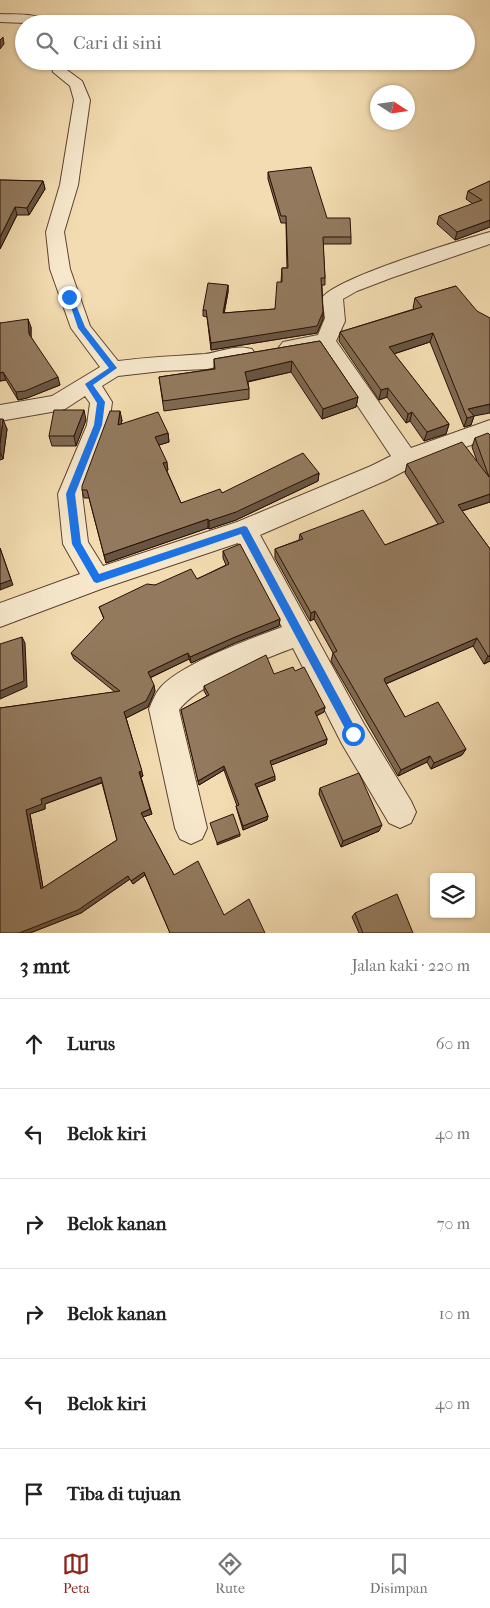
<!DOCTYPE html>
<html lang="id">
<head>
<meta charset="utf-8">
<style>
  body { margin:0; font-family:"IM FELL French Canon",serif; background:#f6f6f6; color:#222 }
  .controls { position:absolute; right:15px; bottom:15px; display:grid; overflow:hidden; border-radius:5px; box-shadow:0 1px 4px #0004 }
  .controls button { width:45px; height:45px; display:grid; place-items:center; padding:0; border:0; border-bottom:1px solid #e0e0e0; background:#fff; color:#222; font:25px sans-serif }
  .compass { position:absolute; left:370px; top:85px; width:45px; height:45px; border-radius:50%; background:#fff; box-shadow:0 1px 4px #0004; rotate:102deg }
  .stop { position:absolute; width:15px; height:15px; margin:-11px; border:4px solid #1a73e8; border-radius:50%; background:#fff }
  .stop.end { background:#1a73e8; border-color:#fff; box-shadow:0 1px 5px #0008 }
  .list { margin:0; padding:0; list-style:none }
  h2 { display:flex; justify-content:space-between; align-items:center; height:65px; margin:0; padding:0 20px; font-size:21px }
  h2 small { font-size:16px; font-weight:400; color:#767676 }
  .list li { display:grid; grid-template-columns:32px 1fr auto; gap:15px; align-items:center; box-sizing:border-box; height:90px; padding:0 20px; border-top:1px solid #e0e0e0 }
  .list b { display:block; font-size:19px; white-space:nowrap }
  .list em { font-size:16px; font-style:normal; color:#767676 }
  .icon { flex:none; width:28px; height:28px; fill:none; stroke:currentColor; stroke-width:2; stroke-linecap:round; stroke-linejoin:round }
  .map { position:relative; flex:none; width:490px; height:933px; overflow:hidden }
  .search { position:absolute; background:#fff; box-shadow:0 1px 4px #0004; left:15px; right:15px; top:15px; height:55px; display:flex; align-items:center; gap:12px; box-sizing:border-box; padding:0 18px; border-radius:28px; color:#767676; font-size:19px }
  .sheet { height:605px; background:#fff }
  nav { display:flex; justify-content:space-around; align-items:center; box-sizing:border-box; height:70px; border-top:1px solid #e0e0e0; background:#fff; font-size:14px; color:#767676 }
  nav a { display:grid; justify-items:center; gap:2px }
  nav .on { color:#8f2418 }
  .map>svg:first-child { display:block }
</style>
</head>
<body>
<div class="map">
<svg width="490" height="933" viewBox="0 0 490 933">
  <rect width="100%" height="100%" fill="#f3dcb1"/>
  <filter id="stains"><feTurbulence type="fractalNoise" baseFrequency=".004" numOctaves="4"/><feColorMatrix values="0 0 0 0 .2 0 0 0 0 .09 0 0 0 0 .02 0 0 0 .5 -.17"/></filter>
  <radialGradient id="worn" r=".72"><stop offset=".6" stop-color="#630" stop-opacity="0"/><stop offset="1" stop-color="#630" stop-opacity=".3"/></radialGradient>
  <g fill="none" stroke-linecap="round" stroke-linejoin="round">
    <defs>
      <path id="minor" d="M 0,14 C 15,15 40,12 51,24 L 0,22 Z
        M 51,61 L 65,61 L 67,70 L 82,81 L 90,100 L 78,185 L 64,232 L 70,269 L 90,326 L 118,361 C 147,357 176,356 205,354 C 220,352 236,344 252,349 L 255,354 L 252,359 L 207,369 L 162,371 L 118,376 L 102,386 L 112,402 L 109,425 L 82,494 L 88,542 L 103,566 L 237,522 L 371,466 L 391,456 L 320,349 L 290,354 L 283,352 L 279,347 L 283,342 L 318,335 L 325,318 L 322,298 C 335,278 461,240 490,232 L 490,244 L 391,278 L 357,291 L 343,299 L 345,321 L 336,341 L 411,448 L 490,420 L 490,438 L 414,466 L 387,480 L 260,535 L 364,724 L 411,801 L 416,812 L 411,823 L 400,828 L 389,823 L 342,744 L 293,648 C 264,659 196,685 179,710 L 207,828 L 202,839 L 191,844 L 180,839 L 175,828 L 149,709 C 152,702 155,694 160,688 C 180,664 252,638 282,627 L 238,543 L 101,589 L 0,627 L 0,603 L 80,574 L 63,544 L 58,494 L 87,425 L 90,403 L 85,396 L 65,409 L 57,411 L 0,421 L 0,405 L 52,396 L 100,367 L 71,328 L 50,269 L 46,232 L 60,185 L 74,100 L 70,86 L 53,72 Z"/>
    </defs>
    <!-- minor casing -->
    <use href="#minor" stroke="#5c4330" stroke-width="2"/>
    <!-- minor -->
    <use href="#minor" fill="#f7e8cc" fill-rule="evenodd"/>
  </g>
  <!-- wall -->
  <path fill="#7e6951" stroke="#2a1005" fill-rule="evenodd" d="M 268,172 L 351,237 L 351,244 L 323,244 L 325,278 L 325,285 L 322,285 L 323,312 L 323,319 L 317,333 L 211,350 L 207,317 L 203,316 L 203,310 L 228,285 L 228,292 L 224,313 L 275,309 L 281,282 L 282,268 L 287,268 L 286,223 L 281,223 L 268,179 Z
    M 0,180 L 43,181 L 45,189 L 29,215 L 17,215 L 0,249 Z
    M 490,181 L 490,227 L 455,240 L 437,224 L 439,216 L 473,204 L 466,199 L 468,191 Z
    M 456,286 L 474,416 L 471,425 L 464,427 L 430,342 L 394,354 L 449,424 L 446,434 L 424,441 L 410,421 L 406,423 L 387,397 L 379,400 L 339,341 L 340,332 L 414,309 L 413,308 L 415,298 Z
    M 0,323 L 31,327 L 31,337 L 60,385 L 27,398 L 18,400 L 6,380 L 0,381 Z
    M 320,341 L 358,397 L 356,407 L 322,419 L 291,372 L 248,382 L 249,389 L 249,399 L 164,411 L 159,377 L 214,369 L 214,359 Z
    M 0,419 L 7,429 L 3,459 L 0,460 Z
    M 86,420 L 76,446 L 52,446 L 49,436 Z
    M 122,420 L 121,424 L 168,433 L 169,442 L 159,445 L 168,470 L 167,471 L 181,503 L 222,493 L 319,473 L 318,481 L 236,520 L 209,529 L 208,528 L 106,563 L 89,498 L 84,498 L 82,490 Z
    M 490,435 L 490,502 L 462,511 L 490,549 L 490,661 L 484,664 L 473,646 L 386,684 L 405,717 L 466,749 L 462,755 L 431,769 L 427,762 L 398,776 L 331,661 L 333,653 L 314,619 L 310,621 L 275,558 L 275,549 L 299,540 L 300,534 L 385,545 L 438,524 L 405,473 L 407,464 L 477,461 L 472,447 L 475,438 Z
    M 223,551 L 280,619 L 279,626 L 235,643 L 191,663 L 189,659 L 150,678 L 155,691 L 148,707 L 126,718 L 143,776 L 141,777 L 152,814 L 143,817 L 174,875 L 224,915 L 265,933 L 170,933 L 145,875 L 133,884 L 130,879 L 81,913 L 30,933 L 0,933 L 0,708 L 115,692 L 74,659 L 71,653 L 104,619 L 99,607 L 155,585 L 197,579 L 226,565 L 223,558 ZM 102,783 L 117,840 L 43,888 L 30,814 L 45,809 L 45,804 Z
    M 295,671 L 325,707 L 324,712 L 316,716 L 327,739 L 326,744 L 271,765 L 275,780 L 257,787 L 268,816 L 267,820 L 243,830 L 237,810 L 236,806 L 237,806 L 224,770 L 199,785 L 181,710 L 207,696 L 204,691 L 204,686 Z
    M 320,788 L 379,831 L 341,847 L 319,794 Z
    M 355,913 L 413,933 L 359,933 L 352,917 Z"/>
  <!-- shaded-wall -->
  <path fill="#675542" stroke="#2a1005" d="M 3,37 L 4,44 L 0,49 L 0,40 Z
    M 43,181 L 45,189 L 29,215 L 27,208 Z
    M 15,207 L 17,215 L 0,249 L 0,237 Z
    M 490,220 L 490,227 L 455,240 L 457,232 Z
    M 228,285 L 228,292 L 223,320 L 223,313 Z
    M 323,312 L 323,319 L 317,333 L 211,350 L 211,343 Z
    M 28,319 L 31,327 L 31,342 L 29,334 Z
    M 433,333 L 430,342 L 387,356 L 389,347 Z
    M 292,361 L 291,372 L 245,382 L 245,372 Z
    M 3,372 L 6,380 L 0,381 L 0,373 Z
    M 58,377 L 60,385 L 27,398 L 18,400 L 16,392 Z
    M 388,388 L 387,397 L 379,400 L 381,390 Z
    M 358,397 L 356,407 L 322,419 L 323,409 Z
    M 490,404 L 490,413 L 474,416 L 471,425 L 464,427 L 467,418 L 468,409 Z
    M 84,410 L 86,420 L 76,446 L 74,436 Z
    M 120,411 L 122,420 L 119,433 L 118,425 Z
    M 412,412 L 410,421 L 406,423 L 408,414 Z
    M 3,419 L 7,429 L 3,459 L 0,452 L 0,443 Z
    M 449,424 L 446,434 L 424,441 L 427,432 Z
    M 168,433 L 169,442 L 156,446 L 155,437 Z
    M 167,462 L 168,470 L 164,472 L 163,463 Z
    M 319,473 L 318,481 L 236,520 L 209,529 L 209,521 Z
    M 490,494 L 490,502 L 455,513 L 458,505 Z
    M 208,519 L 208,528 L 106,563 L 104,555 Z
    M 0,548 L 13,585 L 0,590 Z
    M 315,611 L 314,619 L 310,621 L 311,613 Z
    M 280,619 L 279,626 L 235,643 L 191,663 L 190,657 L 235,637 Z
    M 22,637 L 25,643 L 27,687 L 0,699 L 0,691 Z
    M 477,638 L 473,646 L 383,685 L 385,678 Z
    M 188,653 L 189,659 L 149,678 L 148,672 Z
    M 488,656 L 490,656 L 490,661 L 484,664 Z
    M 154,685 L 155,691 L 148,707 L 126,718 L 143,776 L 141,777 L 124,712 Z
    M 325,707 L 324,712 L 314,717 L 315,712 Z
    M 327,739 L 326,744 L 269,766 L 270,761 Z
    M 466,749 L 462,755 L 431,769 L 434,763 Z
    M 430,756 L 427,762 L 398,776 L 401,770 Z
    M 224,766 L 224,770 L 199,785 L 198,781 Z
    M 275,776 L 275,780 L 255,788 L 255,784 Z
    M 101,777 L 103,782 L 45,804 L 45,809 L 30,814 L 44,893 L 41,889 L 26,810 L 41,799 Z
    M 150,809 L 152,814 L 143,817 L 141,813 Z
    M 268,816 L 267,820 L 243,830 L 243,826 Z
    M 382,825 L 379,831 L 341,847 L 343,841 Z
    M 240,834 L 240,836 L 217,845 L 217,843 Z
    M 144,872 L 145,875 L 133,884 L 131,881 Z
    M 128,876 L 130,879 L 81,913 L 30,933 L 19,933 Z"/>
  <!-- building -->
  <path fill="#937a5e" stroke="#2a1005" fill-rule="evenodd" d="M 311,167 L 327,218 L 350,218 L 351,237 L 323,237 L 325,278 L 321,278 L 323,312 L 317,326 L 211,343 L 206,310 L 203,310 L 208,283 L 228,285 L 223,313 L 275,309 L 277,282 L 282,282 L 282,268 L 288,268 L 286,216 L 281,216 L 268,172 Z
    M 0,180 L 43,181 L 27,208 L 15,207 L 0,237 Z
    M 490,181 L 490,220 L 457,232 L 439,216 L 482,200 L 468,191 Z
    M 456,286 L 477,311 L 490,318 L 490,404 L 468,409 L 474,416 L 467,418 L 433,333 L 389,347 L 449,424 L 427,432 L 412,412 L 408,414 L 388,388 L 381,390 L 340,332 L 422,307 L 415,298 Z
    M 28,319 L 29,334 L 58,377 L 25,391 L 16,392 L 3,372 L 0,373 L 0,323 Z
    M 320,341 L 358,397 L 323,409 L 292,361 L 245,372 L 249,389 L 163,401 L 159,377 L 215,369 L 214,359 Z
    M 54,410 L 84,410 L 74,436 L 49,436 Z
    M 110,411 L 120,411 L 118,425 L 158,412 L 168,433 L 155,437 L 167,462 L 163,463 L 181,503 L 220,489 L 222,493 L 303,453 L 319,473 L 236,512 L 209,521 L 208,519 L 104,555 L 87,490 L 82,490 L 82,486 Z
    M 0,419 L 3,419 L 0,443 Z
    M 488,433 L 490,435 L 490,494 L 458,505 L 490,549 L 490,656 L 488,656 L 477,638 L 385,678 L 384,680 L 405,717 L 438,702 L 466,749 L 434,763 L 430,756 L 401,770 L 333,653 L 337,651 L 315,611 L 311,613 L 275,549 L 303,539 L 300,534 L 363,510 L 385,545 L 444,522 L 407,464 L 462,442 L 489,477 L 475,438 Z
    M 240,544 L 280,619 L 235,637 L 190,657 L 188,653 L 148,672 L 154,685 L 146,701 L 124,712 L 142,771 L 139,772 L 150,809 L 141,813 L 174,875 L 198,861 L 224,915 L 249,899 L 265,933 L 170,933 L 144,872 L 131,881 L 128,876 L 78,910 L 19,933 L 0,933 L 0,708 L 120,691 L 71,653 L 104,618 L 99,607 L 147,584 L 155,585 L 191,569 L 197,579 L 229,564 L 223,551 ZM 101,777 L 117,840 L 41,889 L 26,810 L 42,804 L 41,799 Z
    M 0,548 L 11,580 L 0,584 Z
    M 22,637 L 24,681 L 0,691 L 0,644 Z
    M 266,655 L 274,674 L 293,667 L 295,671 L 304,667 L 325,707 L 315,712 L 327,739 L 270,761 L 275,776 L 255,784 L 268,816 L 243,826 L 236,806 L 239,805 L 224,766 L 198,781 L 181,710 L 209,695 L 204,686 Z
    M 359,773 L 382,825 L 343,841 L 320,788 Z
    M 233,814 L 240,834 L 217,843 L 210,823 Z
    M 397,894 L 413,933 L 363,933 L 355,913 Z"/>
  <!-- route -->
  <path fill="#1a73e8" d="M 67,295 L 72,295 L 85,327 L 117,368 L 93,385 L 105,402 L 102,425 L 75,494 L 81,543 L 99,574 L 244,526 L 247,527 L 357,731 L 357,738 L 350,738 L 241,534 L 97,583 L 94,582 L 72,544 L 66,494 L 94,425 L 97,403 L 85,384 L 109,368 L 78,328 Z"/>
  <rect width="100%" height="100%" filter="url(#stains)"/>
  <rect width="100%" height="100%" fill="url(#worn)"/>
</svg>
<div class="controls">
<button><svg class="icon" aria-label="layers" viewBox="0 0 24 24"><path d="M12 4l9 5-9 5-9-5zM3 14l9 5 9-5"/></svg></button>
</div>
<svg class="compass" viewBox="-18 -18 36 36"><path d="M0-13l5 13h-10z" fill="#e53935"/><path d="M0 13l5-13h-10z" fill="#767676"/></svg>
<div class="stop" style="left:353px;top:734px"></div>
<div class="stop end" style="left:69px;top:297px"></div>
<div class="search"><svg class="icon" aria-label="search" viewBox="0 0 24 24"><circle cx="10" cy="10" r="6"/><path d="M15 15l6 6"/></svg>Cari di sini</div>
</div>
<section class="sheet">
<h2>3 mnt<small>Jalan kaki · 220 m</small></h2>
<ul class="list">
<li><svg class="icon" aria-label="ahead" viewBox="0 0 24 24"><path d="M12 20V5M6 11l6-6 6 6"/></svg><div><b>Lurus</b></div><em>60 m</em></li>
<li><svg class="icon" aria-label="left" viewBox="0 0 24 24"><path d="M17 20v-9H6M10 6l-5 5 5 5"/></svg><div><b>Belok kiri</b></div><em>40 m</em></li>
<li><svg class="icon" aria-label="right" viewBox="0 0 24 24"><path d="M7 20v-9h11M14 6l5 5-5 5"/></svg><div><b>Belok kanan</b></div><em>70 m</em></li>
<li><svg class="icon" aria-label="right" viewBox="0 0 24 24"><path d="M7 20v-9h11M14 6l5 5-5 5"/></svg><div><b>Belok kanan</b></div><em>10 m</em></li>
<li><svg class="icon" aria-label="left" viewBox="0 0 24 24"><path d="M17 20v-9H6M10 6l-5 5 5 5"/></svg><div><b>Belok kiri</b></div><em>40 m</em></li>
<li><svg class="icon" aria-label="arrive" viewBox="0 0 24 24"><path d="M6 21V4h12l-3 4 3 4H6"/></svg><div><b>Tiba di tujuan</b></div></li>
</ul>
</section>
<nav>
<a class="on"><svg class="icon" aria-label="map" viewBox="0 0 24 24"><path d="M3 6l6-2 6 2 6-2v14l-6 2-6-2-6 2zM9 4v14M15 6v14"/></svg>Peta</a>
<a><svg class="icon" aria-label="directions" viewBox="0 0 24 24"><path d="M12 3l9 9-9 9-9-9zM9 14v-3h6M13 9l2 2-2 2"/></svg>Rute</a>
<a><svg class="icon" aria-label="saved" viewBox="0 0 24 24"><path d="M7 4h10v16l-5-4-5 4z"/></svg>Disimpan</a>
</nav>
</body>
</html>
